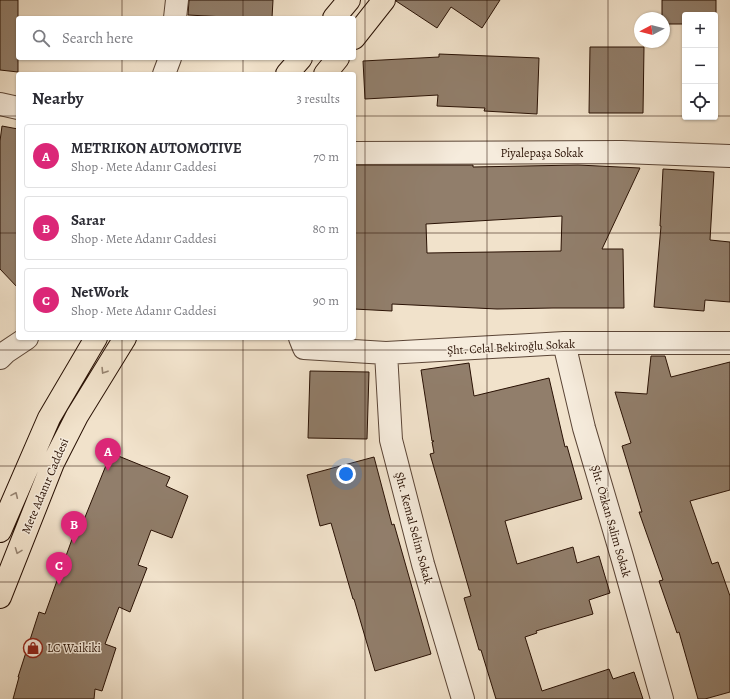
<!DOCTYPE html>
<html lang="en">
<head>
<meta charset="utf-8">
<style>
  body { margin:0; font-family:Alegreya,serif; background:#f7f7f7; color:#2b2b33 }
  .controls { position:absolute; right:12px; top:12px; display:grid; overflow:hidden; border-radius:4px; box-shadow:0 1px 3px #0004 }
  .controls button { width:36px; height:36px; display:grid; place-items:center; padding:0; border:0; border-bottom:1px solid #e1e1e2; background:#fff; color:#2b2b33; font:20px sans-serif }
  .compass { position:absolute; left:634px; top:12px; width:36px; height:36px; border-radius:50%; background:#fff; box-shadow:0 1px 3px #0004; rotate:263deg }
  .you { position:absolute; left:346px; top:474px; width:14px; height:14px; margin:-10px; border:3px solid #fff; border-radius:50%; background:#1a73e8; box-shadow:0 0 0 6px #1a73e833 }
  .badge { display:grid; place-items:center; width:26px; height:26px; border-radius:50%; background:#db2777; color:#fff; font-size:13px; font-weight:700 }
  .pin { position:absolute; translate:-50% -33px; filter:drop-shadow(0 1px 2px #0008) }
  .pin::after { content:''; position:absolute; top:21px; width:14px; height:12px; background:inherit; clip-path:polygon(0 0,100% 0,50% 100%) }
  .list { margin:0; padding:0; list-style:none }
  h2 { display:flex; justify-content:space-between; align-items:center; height:52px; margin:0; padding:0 16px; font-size:17px }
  h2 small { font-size:13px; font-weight:400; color:#7c7c81 }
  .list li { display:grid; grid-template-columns:26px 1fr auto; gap:12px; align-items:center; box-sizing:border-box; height:64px; margin:0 8px 8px; padding:0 8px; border:1px solid #e1e1e2; border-radius:4px }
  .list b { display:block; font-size:15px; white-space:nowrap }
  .list p { margin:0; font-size:13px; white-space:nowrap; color:#7c7c81 }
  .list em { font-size:13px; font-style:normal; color:#7c7c81 }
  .icon { flex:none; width:22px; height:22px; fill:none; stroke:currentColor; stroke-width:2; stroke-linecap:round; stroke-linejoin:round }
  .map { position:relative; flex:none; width:730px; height:699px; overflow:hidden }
  .search { position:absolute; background:#fff; box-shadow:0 1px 3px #0004; left:16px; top:16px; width:340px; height:44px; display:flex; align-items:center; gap:10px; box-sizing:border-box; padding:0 14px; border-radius:4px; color:#7c7c81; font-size:15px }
  .panel { position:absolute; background:#fff; box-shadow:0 1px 3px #0004; left:16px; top:72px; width:340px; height:268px; border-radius:4px }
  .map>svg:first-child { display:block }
</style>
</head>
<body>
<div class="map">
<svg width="730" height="699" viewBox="0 0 730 699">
  <rect width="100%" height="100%" fill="#f1e2cb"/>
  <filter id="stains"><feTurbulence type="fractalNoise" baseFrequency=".005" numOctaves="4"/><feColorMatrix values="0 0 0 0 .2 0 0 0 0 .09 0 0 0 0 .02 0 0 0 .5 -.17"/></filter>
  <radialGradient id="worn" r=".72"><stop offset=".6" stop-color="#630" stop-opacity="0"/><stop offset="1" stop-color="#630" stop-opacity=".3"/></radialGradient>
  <!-- building -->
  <path fill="#917e6b" stroke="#291104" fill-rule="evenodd" d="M 0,0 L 18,0 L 18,72 L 0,70 Z
    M 189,0 L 273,0 L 272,18 L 244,18 L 188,15 Z
    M 396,0 L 500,0 L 482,28 L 451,7 L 437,28 L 396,1 Z
    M 662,0 L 716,0 L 716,25 L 715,25 L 715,15 L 685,15 L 685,24 L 664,24 L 664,18 L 662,18 Z
    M 590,47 L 644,47 L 643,113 L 589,113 Z
    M 439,54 L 539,58 L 537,114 L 484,111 L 485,108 L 437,106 L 438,95 L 365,99 L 363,61 L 439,57 Z
    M 2,126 L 18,129 L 18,288 L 0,269 L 0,141 Z
    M 354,165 L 473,165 L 473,167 L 578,165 L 640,168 L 602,249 L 623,249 L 624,308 L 553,308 L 497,309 L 392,304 L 392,311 L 354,309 ZM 562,216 L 561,251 L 427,253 L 426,224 Z
    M 663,169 L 714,172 L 710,240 L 730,242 L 730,302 L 705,300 L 704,311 L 654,307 L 661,226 L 660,226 Z
    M 651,356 L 665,356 L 671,377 L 730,362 L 730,490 L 690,501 L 712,564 L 718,562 L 730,596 L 730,692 L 705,699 L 698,699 L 679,632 L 677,633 L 659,581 L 663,580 L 639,512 L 642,512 L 622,446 L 631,443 L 615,392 L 647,394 Z
    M 469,363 L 474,396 L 549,378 L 565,447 L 567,446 L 582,499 L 505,521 L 517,564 L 573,547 L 577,563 L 599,556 L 610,593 L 589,600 L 593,614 L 536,631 L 537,633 L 525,637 L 542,691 L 609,669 L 613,679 L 634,672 L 643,699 L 496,699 L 481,650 L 479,650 L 464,598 L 471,596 L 430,454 L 434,453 L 432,442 L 434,441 L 432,441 L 421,370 Z
    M 310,371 L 369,372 L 367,439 L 308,438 Z
    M 111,453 L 170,477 L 166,486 L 188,496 L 172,538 L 151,530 L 138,565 L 147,568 L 130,612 L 119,607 L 105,644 L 116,648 L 102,691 L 95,689 L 94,699 L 13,699 L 19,677 L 18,677 L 39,612 L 45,614 L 75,531 L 79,532 Z
    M 374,457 L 392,525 L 394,524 L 431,654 L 375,671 L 354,599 L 353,599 L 331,523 L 320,526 L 307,475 Z"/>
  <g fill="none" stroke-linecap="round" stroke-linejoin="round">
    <defs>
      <path id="street" d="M 175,18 L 177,0
        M 164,74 L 170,58
        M 0,104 L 18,108
        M 354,153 L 622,152 L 730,156
        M 300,338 L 304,348 L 386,353 L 564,343 L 730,343
        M 564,343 L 584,428 L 622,557 L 662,699
        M 386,353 L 391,440 L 423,564 L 463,699
        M 0,358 L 6,352 L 27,338"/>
      <path id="primary" d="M 334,18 L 349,0
        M 354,38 L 384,0
        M 287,74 L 301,58
        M 325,74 L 338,58
        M 0,531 L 49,418 L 96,338
        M 0,597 L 53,463 L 77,416 L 125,338"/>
    </defs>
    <!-- street casing -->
    <use href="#street" stroke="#5b4536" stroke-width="24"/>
    <!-- primary casing -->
    <use href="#primary" stroke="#291104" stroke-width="24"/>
    <!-- street -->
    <use href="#street" stroke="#f6ecdd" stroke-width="22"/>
    <!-- primary -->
    <use href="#primary" stroke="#f1e2cb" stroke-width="22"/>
  </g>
  <!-- one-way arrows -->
  <defs><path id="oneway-chevron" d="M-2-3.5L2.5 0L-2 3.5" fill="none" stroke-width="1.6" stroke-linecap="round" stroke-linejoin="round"/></defs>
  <g stroke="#978471">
    <use href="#oneway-chevron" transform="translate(104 371) rotate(122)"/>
    <use href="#oneway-chevron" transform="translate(15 495) rotate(-66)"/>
    <use href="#oneway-chevron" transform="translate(18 551) rotate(111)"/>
  </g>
  <!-- grid -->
  <path fill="none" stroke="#291104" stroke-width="1" stroke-opacity="0.55" d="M 122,0 L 122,18M 243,0 L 243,18M 365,0 L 365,699M 487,0 L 487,699M 608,0 L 608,699M 122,58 L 122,74M 243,58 L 243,74M 0,116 L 18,116M 354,116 L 685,116M 715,116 L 730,116M 0,233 L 18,233M 354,233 L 730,233M 122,338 L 122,699M 243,338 L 243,699M 0,350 L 730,350M 0,466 L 730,466M 0,582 L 730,582"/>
  <!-- icons -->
  <defs>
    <symbol id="shop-ring" viewBox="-11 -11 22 22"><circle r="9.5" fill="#f6ecdd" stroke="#8f2418" stroke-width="1.5"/><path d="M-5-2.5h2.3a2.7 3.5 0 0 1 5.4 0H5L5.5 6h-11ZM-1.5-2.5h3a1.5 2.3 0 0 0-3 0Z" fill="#8f2418"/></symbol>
  </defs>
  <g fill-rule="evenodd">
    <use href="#shop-ring" x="22" y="637" width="22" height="22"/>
  </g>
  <g text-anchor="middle" stroke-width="3" stroke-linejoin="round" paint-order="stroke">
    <!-- street labels -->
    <g font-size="12" fill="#291104" stroke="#f6ecdd">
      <text x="542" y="157">Piyalepaşa Sokak</text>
      <text transform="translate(511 347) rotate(-3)" y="4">Şht. Celal Bekiroğlu Sokak</text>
      <text transform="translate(45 486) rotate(-67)" y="4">Mete Adanır Caddesi</text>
      <text transform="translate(611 521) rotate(74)" y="4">Şht. Özkan Salim Sokak</text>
      <text transform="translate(414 528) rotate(75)" y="4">Şht. Kemal Selim Sokak</text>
    </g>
    <!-- poi labels -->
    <g font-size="12" fill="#291104" stroke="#f6ecdd" text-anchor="start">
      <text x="47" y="652">LC Waikiki</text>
    </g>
  </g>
  <rect width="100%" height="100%" filter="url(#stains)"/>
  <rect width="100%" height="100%" fill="url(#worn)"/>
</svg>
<div class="controls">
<button>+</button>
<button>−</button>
<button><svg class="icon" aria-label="locate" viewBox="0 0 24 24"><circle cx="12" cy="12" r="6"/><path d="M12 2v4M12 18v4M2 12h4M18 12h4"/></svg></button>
</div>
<svg class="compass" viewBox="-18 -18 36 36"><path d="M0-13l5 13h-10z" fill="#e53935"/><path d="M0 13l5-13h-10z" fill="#7c7c81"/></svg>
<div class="you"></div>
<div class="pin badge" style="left:108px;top:471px">A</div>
<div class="pin badge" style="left:74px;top:544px">B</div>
<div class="pin badge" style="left:59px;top:585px">C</div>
<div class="search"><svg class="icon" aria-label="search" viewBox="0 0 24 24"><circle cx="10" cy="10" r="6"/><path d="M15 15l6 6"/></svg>Search here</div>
<section class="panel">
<h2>Nearby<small>3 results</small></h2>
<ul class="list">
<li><span class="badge">A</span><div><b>METRIKON AUTOMOTIVE</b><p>Shop · Mete Adanır Caddesi</p></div><em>70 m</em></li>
<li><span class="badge">B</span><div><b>Sarar</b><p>Shop · Mete Adanır Caddesi</p></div><em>80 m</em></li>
<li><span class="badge">C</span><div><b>NetWork</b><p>Shop · Mete Adanır Caddesi</p></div><em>90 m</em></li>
</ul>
</section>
</div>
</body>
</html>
